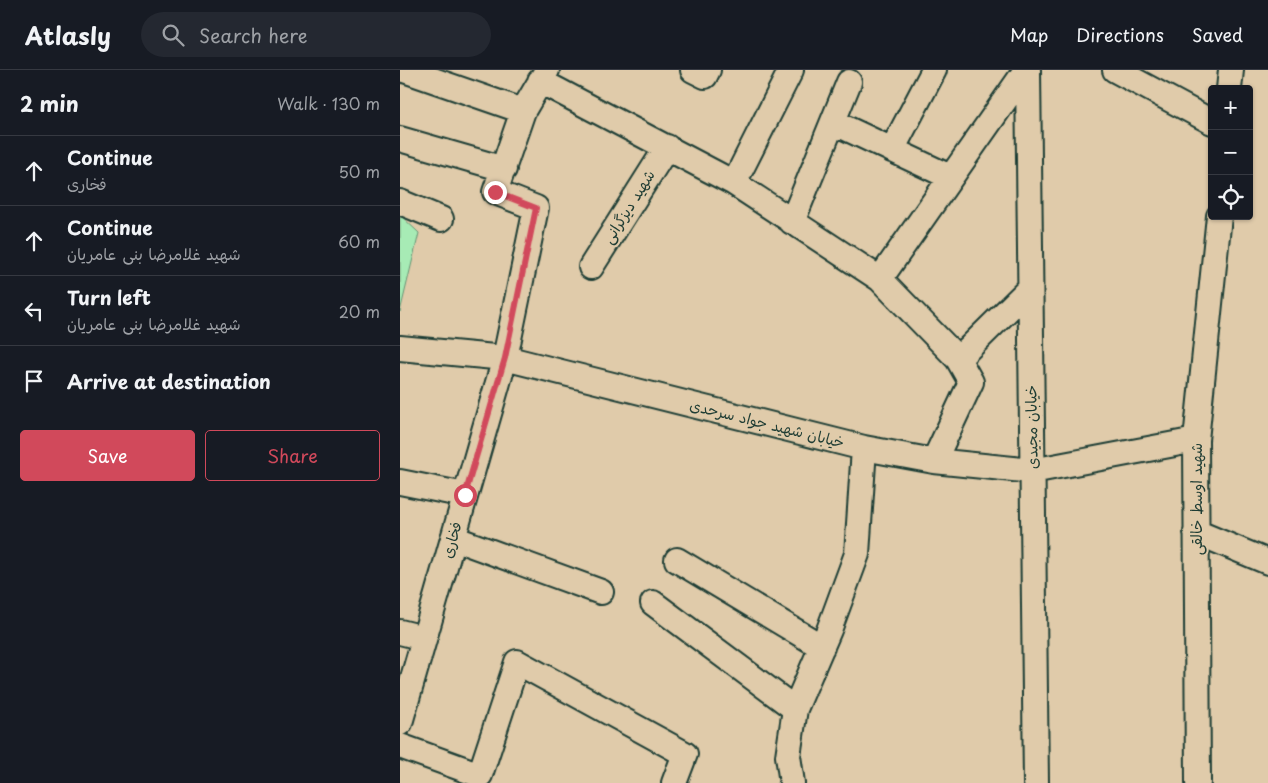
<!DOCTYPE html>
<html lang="en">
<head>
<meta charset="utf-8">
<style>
  body { margin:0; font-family:"Playpen Sans","Playpen Sans Arabic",sans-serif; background:#242831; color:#f1f3f6 }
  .controls { position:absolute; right:15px; top:15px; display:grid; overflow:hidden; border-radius:5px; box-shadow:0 1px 4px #0004 }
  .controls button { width:45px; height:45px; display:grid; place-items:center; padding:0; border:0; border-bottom:1px solid #363941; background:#171b24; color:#f1f3f6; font:25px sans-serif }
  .stop { position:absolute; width:15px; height:15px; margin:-11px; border:4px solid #d1495b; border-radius:50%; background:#fff }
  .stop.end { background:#d1495b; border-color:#fff; box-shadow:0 1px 5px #0008 }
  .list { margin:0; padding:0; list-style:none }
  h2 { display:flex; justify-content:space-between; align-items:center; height:65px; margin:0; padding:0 20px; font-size:21px }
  h2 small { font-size:16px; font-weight:400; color:#9ea1a6 }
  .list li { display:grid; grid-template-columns:32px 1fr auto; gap:15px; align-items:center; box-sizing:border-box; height:70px; padding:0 20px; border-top:1px solid #363941 }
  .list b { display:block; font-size:19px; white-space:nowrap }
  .list p { margin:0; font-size:16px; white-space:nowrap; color:#9ea1a6 }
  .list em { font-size:16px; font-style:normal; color:#9ea1a6 }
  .actions { display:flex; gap:10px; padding:15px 20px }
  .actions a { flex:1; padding:11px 0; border:1px solid #d1495b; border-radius:5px; text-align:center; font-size:18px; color:#d1495b }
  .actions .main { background:#d1495b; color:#fff }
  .icon { flex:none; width:28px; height:28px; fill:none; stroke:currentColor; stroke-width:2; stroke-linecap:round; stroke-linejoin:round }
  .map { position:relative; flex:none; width:868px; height:713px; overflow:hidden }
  header { display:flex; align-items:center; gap:30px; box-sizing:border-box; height:70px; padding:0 25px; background:#171b24; border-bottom:1px solid #363941 }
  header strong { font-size:24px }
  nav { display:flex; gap:28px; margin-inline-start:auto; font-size:18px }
  .search { width:350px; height:45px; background:#242831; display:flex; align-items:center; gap:12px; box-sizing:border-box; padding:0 18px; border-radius:28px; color:#9ea1a6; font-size:19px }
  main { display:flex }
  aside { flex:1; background:#171b24 }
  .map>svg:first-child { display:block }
</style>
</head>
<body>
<header>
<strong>Atlasly</strong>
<div class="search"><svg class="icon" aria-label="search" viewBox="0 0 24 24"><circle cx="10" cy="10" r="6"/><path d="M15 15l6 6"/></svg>Search here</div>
<nav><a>Map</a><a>Directions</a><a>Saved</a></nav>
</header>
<main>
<aside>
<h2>2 min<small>Walk · 130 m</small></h2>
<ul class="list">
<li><svg class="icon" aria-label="ahead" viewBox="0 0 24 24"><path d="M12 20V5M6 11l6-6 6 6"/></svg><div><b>Continue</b><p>فخاری</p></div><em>50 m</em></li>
<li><svg class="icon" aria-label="ahead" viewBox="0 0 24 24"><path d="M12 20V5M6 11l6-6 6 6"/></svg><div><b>Continue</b><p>شهید غلامرضا بنی عامریان</p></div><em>60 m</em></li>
<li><svg class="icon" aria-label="left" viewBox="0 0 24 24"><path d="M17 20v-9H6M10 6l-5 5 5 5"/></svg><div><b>Turn left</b><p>شهید غلامرضا بنی عامریان</p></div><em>20 m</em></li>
<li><svg class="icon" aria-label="arrive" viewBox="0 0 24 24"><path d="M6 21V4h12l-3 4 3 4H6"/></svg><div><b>Arrive at destination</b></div></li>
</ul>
<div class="actions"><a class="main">Save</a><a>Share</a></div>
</aside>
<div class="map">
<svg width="868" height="713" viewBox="0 0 868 713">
  <rect width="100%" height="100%" fill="#e0cbaa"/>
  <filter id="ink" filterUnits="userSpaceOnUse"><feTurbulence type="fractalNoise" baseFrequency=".02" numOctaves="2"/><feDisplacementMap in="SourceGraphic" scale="10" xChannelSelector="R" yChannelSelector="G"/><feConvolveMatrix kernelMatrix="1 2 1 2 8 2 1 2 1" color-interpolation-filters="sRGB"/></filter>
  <g filter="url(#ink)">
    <!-- green -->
    <path fill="#a7ebb5" stroke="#639474" d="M 0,145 L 19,163 L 0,242 Z"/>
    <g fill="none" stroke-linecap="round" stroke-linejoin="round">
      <defs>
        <path id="minor" d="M 4,0 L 123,41
          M 293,0 L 305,6 L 308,0
          M 628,0 L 636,713
          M 715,0 L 812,52
          M 140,11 L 334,113 L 480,209 L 558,289 L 630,218
          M 829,19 L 831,0
          M 433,52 L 550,107
          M 0,69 L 104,99
          M 492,80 L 534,0
          M 334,113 L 391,0
          M 0,132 L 41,149
          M 392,152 L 449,12
          M 191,197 L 267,77
          M 480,209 L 626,0
          M 0,278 L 105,288 L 464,378 L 534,391 L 632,401 L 796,370
          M 534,391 L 571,312 L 558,289
          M 0,412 L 65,425
          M 796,462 L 868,492
          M 53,468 L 201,522
          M 277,490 L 422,577
          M 253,533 L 395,639
          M 0,562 L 24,568
          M 0,653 L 105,288 L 136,138 L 95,122 L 123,41 L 147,0
          M 0,676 L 80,705 L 117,592 L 285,684 L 274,713
          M 392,713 L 388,686 L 395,639 L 429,560 L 457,484 L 464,378
          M 798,713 L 796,370 L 819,146"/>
      </defs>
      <!-- minor casing -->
      <use href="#minor" stroke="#1f3d34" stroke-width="28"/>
      <!-- minor -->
      <use href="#minor" stroke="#e0cbaa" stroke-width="24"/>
    </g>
  </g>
  <g fill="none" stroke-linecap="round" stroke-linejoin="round" filter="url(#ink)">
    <!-- route -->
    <path stroke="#d1495b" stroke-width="6" d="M 65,425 L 105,288 L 136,138 L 95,122"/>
  </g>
  <g text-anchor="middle" stroke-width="4" stroke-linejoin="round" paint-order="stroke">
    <!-- street labels -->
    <g font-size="15" fill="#1f3d34" stroke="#e0cbaa">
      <text transform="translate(229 137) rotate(-58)" y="5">شهید دیزگرانی</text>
      <text transform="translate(367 354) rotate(14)" y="5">خیابان شهید جواد سرحدی</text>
      <text transform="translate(632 357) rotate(-91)" y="5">خیابان مجیدی</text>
      <text transform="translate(797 429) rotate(-90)" y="5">شهید اوسط خالقی</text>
      <text transform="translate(52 470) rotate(-74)" y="5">فخاری</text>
    </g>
  </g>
</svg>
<div class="controls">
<button>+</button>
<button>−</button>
<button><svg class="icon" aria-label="locate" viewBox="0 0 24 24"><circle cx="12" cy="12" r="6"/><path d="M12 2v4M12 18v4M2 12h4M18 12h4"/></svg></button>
</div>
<div class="stop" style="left:65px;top:425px"></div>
<div class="stop end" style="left:95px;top:122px"></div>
</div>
</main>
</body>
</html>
